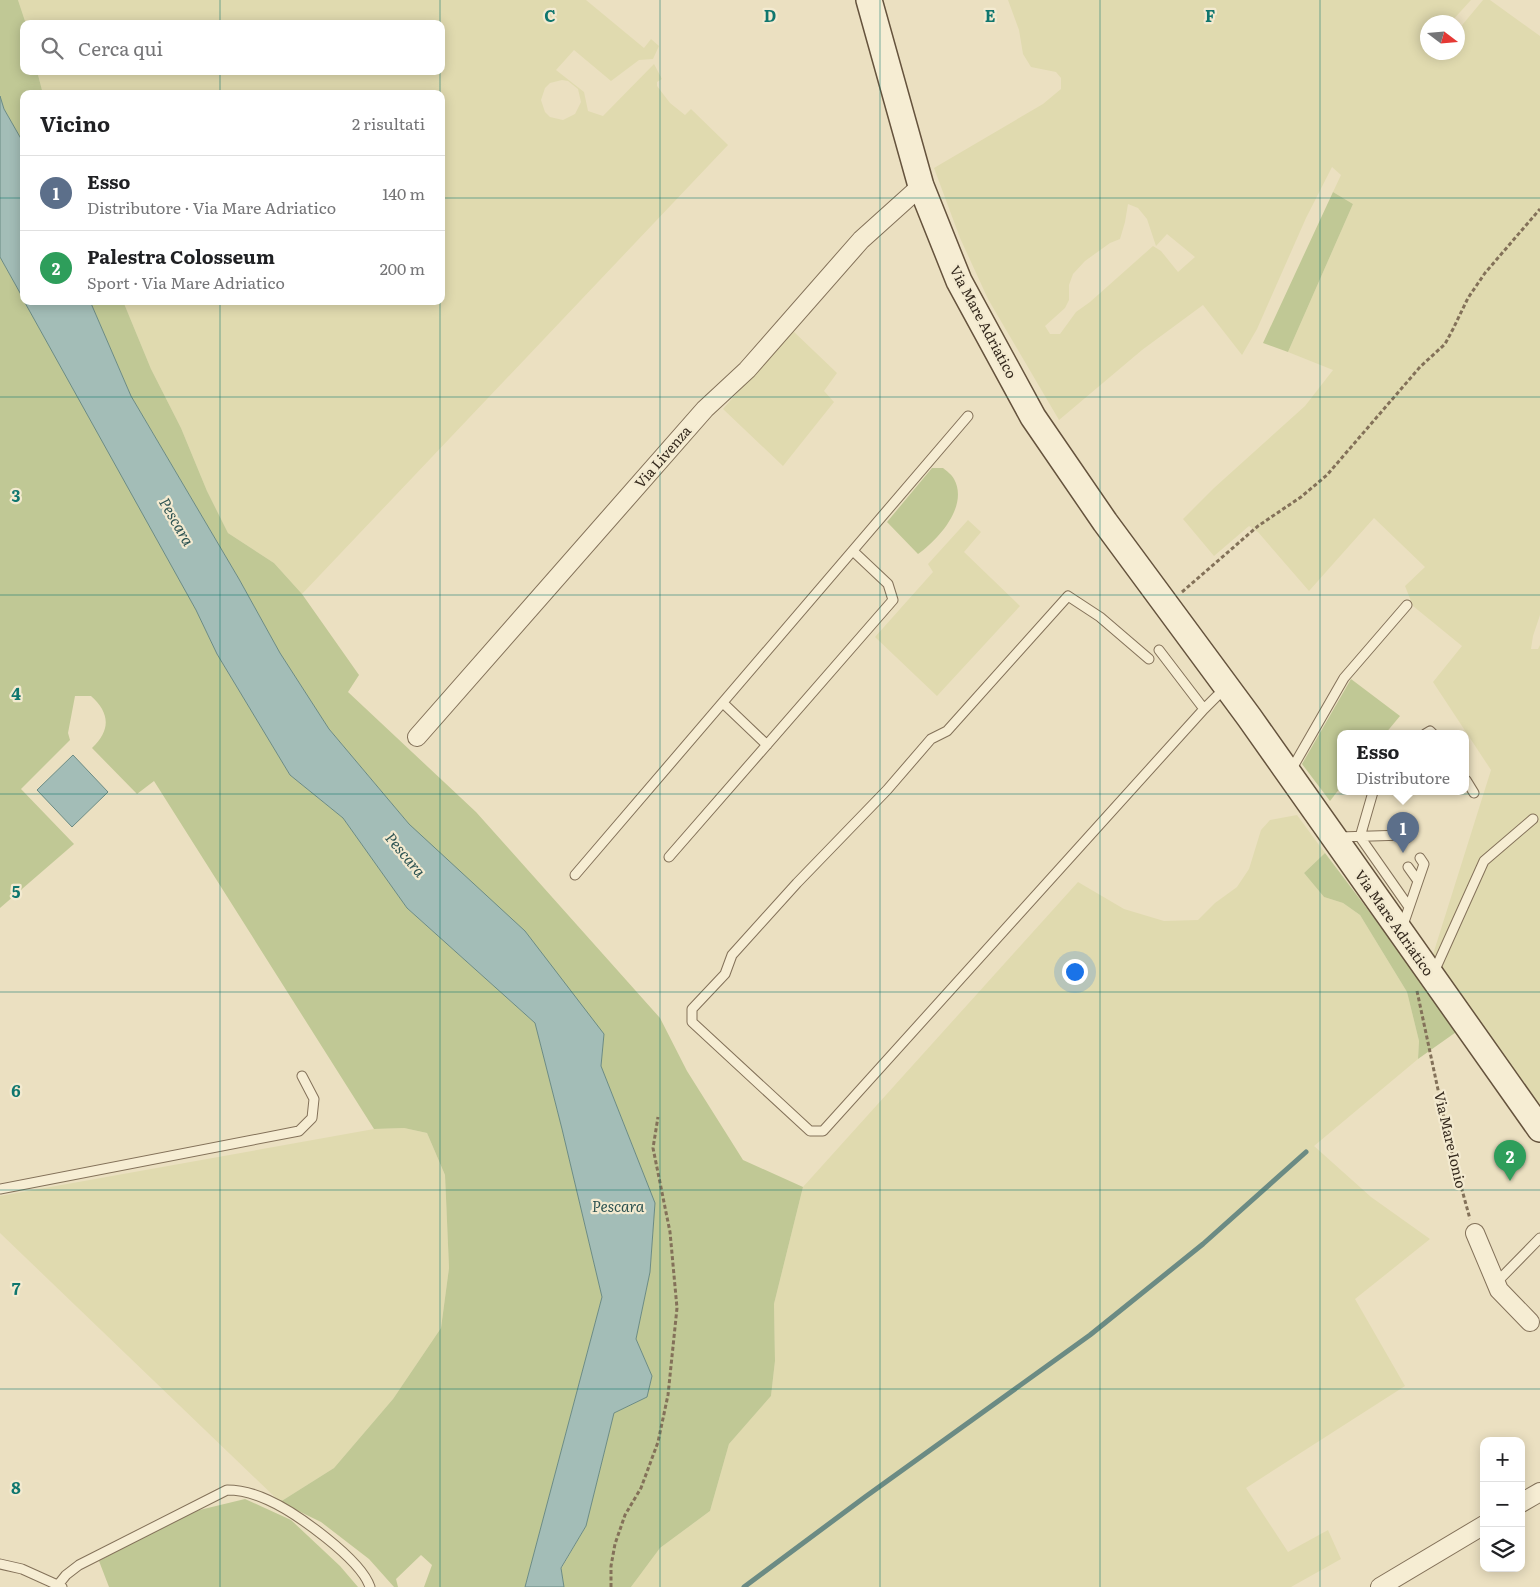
<!DOCTYPE html>
<html lang="it">
<head>
<meta charset="utf-8">
<style>
  body { margin:0; font-family:Literata,serif; background:#f6f6f6; color:#202124 }
  .controls { position:absolute; right:15px; bottom:15px; display:grid; overflow:hidden; border-radius:10px; box-shadow:0 2px 12px #0003 }
  .controls button { width:45px; height:45px; display:grid; place-items:center; padding:0; border:0; border-bottom:1px solid #e0e0e0; background:#fff; color:#202124; font:25px sans-serif }
  .compass { position:absolute; left:1420px; top:15px; width:45px; height:45px; border-radius:50%; background:#fff; box-shadow:0 2px 12px #0003; rotate:106deg }
  .you { position:absolute; left:1074px; top:971px; width:18px; height:18px; margin:-12px; border:4px solid #fff; border-radius:50%; background:#1a73e8; box-shadow:0 0 0 8px #1a73e833 }
  .badge { display:grid; place-items:center; width:32px; height:32px; border-radius:50%; background:#111827; color:#fff; font-size:16px; font-weight:700 }
  .pin { position:absolute; translate:-50% -41px; filter:drop-shadow(0 1px 2px #0008) }
  .pin::after { content:''; position:absolute; top:26px; width:18px; height:15px; background:inherit; clip-path:polygon(0 0,100% 0,50% 100%) }
  .popup { position:absolute; left:1337px; top:730px; width:132px; height:65px; box-sizing:border-box; display:grid; place-content:center; border-radius:10px; background:#fff; filter:drop-shadow(0 1px 4px #0005); font-size:16px; white-space:nowrap; color:#757577 }
  .popup b { font-size:19px; color:#202124 }
  .popup::after { content:''; position:absolute; left:50%; top:100%; margin-left:-10px; border:10px solid transparent; border-top-color:#fff }
  .list { margin:0; padding:0; list-style:none }
  h2 { display:flex; justify-content:space-between; align-items:center; height:65px; margin:0; padding:0 20px; font-size:21px }
  h2 small { font-size:16px; font-weight:400; color:#757577 }
  .list li { display:grid; grid-template-columns:32px 1fr auto; gap:15px; align-items:center; box-sizing:border-box; height:75px; padding:0 20px; border-top:1px solid #e0e0e0 }
  .list b { display:block; font-size:19px; white-space:nowrap }
  .list p { margin:0; font-size:16px; white-space:nowrap; color:#757577 }
  .list em { font-size:16px; font-style:normal; color:#757577 }
  .icon { flex:none; width:28px; height:28px; fill:none; stroke:currentColor; stroke-width:2; stroke-linecap:round; stroke-linejoin:round }
  .map { position:relative; flex:none; width:1540px; height:1587px; overflow:hidden }
  .search { position:absolute; background:#fff; box-shadow:0 2px 12px #0003; left:20px; top:20px; width:425px; height:55px; display:flex; align-items:center; gap:12px; box-sizing:border-box; padding:0 18px; border-radius:10px; color:#757577; font-size:19px }
  .panel { position:absolute; background:#fff; box-shadow:0 2px 12px #0003; left:20px; top:90px; width:425px; height:215px; border-radius:10px }
  .map>svg:first-child { display:block }
</style>
</head>
<body>
<div class="map">
<svg width="1540" height="1587" viewBox="0 0 1540 1587">
  <rect width="100%" height="100%" fill="#ebe0c1"/>
  <!-- farmland -->
  <path fill="#e0daaf" fill-rule="evenodd" d="M 18,0 L 586,0 L 644,48 L 651,39 L 659,46 L 653,59 L 639,60 L 611,81 L 574,50 L 556,70 L 584,92 L 588,111 L 603,116 L 654,64 L 662,79 L 657,82 L 657,86 L 670,103 L 685,115 L 691,109 L 728,145 L 302,594 L 274,563 L 228,533 L 207,491 L 181,428 L 151,369 L 123,301 L 441,301 L 441,94 L 43,94 L 37,71 L 441,71 L 441,24 L 26,24 ZM 562,80 L 568,81 L 578,89 L 581,102 L 575,114 L 563,120 L 550,117 L 545,112 L 541,100 L 545,88 L 550,83 Z
    M 1008,0 L 1471,0 L 1451,22 L 1428,22 L 1428,52 L 1458,52 L 1458,30 L 1483,0 L 1490,0 L 1540,36 L 1540,615 L 1533,636 L 1531,649 L 1538,649 L 1540,645 L 1540,1103 L 1536,1108 L 1430,964 L 1491,770 L 1433,682 L 1462,646 L 1413,606 L 1405,586 L 1425,567 L 1374,518 L 1309,591 L 1258,532 L 1249,526 L 1214,556 L 1183,519 L 1214,488 L 1305,406 L 1333,370 L 1288,352 L 1353,204 L 1333,192 L 1341,175 L 1332,167 L 1306,218 L 1257,329 L 1242,355 L 1203,305 L 1142,350 L 1059,420 L 988,299 L 960,238 L 934,168 L 1043,104 L 1061,89 L 1061,78 L 1056,72 L 1031,67 L 1023,54 L 1019,30 ZM 1128,204 L 1138,208 L 1147,219 L 1156,246 L 1167,234 L 1195,257 L 1178,272 L 1161,251 L 1153,246 L 1090,302 L 1076,312 L 1060,334 L 1050,334 L 1045,326 L 1065,308 L 1069,300 L 1069,285 L 1073,274 L 1085,261 L 1110,243 L 1120,239 L 1125,222 Z
    M 792,330 L 837,373 L 824,391 L 834,402 L 783,466 L 723,409 Z
    M 968,520 L 981,532 L 964,552 L 1020,606 L 937,696 L 875,637 L 933,572 L 928,564 Z
    M 1297,815 L 1325,853 L 1304,873 L 1324,897 L 1343,903 L 1360,915 L 1407,992 L 1419,1041 L 1418,1059 L 1314,1146 L 1371,1197 L 1430,1239 L 1355,1299 L 1405,1386 L 1246,1488 L 1288,1552 L 1328,1530 L 1341,1559 L 1291,1587 L 631,1587 L 660,1548 L 710,1511 L 729,1444 L 771,1396 L 775,1361 L 774,1304 L 803,1187 L 1078,882 L 1124,909 L 1164,921 L 1198,920 L 1215,903 L 1237,887 L 1249,869 L 1261,830 L 1270,820 Z
    M 404,1128 L 427,1133 L 445,1175 L 449,1268 L 441,1328 L 393,1399 L 334,1468 L 280,1502 L 0,1233 L 0,1196 L 374,1129 Z"/>
  <!-- green -->
  <path fill="#c0c895" d="M 0,0 L 18,0 L 26,24 L 24,24 L 24,71 L 37,71 L 43,94 L 24,94 L 24,144 L 4,109 L 0,96 Z
    M 1333,192 L 1353,204 L 1288,352 L 1263,343 Z
    M 0,257 L 196,610 L 217,654 L 290,775 L 343,818 L 407,908 L 535,1023 L 562,1129 L 602,1297 L 525,1587 L 424,1587 L 432,1565 L 421,1555 L 396,1579 L 398,1587 L 394,1587 L 369,1559 L 321,1522 L 280,1502 L 334,1468 L 393,1399 L 441,1328 L 449,1268 L 445,1175 L 427,1133 L 404,1128 L 374,1129 L 154,781 L 137,794 L 92,748 C 111,730 110,713 91,696 L 75,696 L 68,733 L 70,740 L 21,789 L 74,844 L 0,908 Z
    M 90,301 L 123,301 L 151,369 L 181,428 L 207,491 L 228,533 L 274,563 L 302,594 L 359,675 L 348,692 L 476,812 L 660,1018 L 687,1071 L 743,1160 L 803,1187 L 774,1304 L 775,1361 L 771,1396 L 729,1444 L 710,1511 L 660,1548 L 631,1587 L 564,1587 L 561,1569 L 586,1526 L 614,1413 L 647,1397 L 652,1376 L 636,1339 L 650,1272 L 655,1203 L 601,1066 L 604,1034 L 409,824 L 329,729 L 280,653 L 239,579 L 131,396 Z
    M 932,468 L 943,468 C 947,471 952,475 954,479 C 969,506 938,540 918,554 L 887,522 Z
    M 1351,679 L 1400,716 L 1385,734 L 1340,734 L 1340,788 L 1330,801 L 1302,764 Z
    M 1325,853 L 1459,1030 L 1418,1059 L 1419,1041 L 1407,992 L 1360,915 L 1343,903 L 1324,897 L 1304,873 Z
    M 245,1499 L 291,1520 L 340,1566 L 358,1587 L 109,1587 L 99,1561 L 187,1513 Z"/>
  <!-- water -->
  <path fill="#a3bdb7" stroke="#6b8b84" d="M 0,96 L 4,109 L 24,144 L 24,300 L 0,257 Z
    M 24,301 L 90,301 L 131,396 L 239,579 L 280,653 L 329,729 L 409,824 L 525,931 L 604,1034 L 601,1066 L 655,1203 L 650,1272 L 636,1339 L 652,1376 L 647,1397 L 614,1413 L 586,1526 L 561,1568 L 564,1587 L 525,1587 L 602,1297 L 562,1129 L 535,1023 L 407,908 L 343,818 L 290,775 L 217,654 L 196,610 Z
    M 73,755 L 108,792 L 72,827 L 37,790 Z"/>
  <g fill="none" stroke-linecap="round" stroke-linejoin="round">
    <!-- stream -->
    <path stroke="#6b8b84" stroke-width="5" d="M 744,1587 L 865,1497 L 1090,1335 L 1203,1244 L 1306,1152"/>
    <defs>
      <path id="lane" d="M 1149,659 L 1100,617 L 1068,596 L 947,731 L 931,739 L 887,790 L 797,883 L 732,955 L 725,974 L 692,1009 L 692,1022 L 810,1131 L 823,1131 L 1204,709 L 1159,650
        M 723,703 L 767,745
        M 1204,709 L 1217,696
        M 1425,734 L 1430,731 L 1433,734
        M 1290,772 L 1344,678 L 1407,605
        M 1466,780 L 1474,793
        M 1373,792 L 1360,837 L 1409,907
        M 1339,837 L 1405,835 L 1407,838
        M 669,857 L 893,600 L 888,584 L 853,551
        M 1408,867 L 1418,881
        M 575,875 L 968,416
        M 1402,928 L 1424,864 L 1420,858
        M 1434,972 L 1484,861 L 1533,819
        M 0,1189 L 299,1131 L 312,1118 L 314,1099 L 302,1076
        M 1496,1283 L 1540,1238
        M 0,1564 L 22,1569 L 62,1587
        M 58,1585 L 66,1575 L 79,1565 L 227,1490 C 241,1490 255,1494 268,1500 C 295,1512 361,1559 370,1587"/>
      <path id="street" d="M 417,737 L 705,409 L 747,370 L 861,240 L 921,186
        M 1475,1233 L 1499,1290 L 1530,1322
        M 1521,1503 L 1540,1492
        M 1380,1587 L 1484,1525"/>
      <path id="secondary" d="M 869,0 L 921,186 L 959,281 L 1033,417 L 1105,522 L 1249,717 L 1540,1129"/>
    </defs>
    <!-- lane casing -->
    <use href="#lane" stroke="#837159" stroke-width="11"/>
    <!-- street casing -->
    <use href="#street" stroke="#837159" stroke-width="20"/>
    <!-- secondary casing -->
    <use href="#secondary" stroke="#65533d" stroke-width="28"/>
    <!-- path -->
    <path stroke="#837159" stroke-width="3" stroke-dasharray="4 2.5" stroke-linecap="butt" d="M 1182,592 L 1258,526 L 1301,497 L 1327,475 L 1420,367 L 1445,344 L 1453,329 L 1468,298 L 1485,273 L 1540,209
      M 1417,991 L 1450,1146 L 1470,1219
      M 611,1587 L 611,1566 L 615,1544 L 625,1515 L 641,1488 L 658,1442 L 668,1395 L 677,1308 L 670,1232 L 653,1148 L 658,1117"/>
    <!-- lane -->
    <use href="#lane" stroke="#f6edd3" stroke-width="9"/>
    <!-- street -->
    <use href="#street" stroke="#f6edd3" stroke-width="18"/>
    <!-- secondary -->
    <use href="#secondary" stroke="#f6edd3" stroke-width="25"/>
  </g>
  <!-- grid -->
  <path fill="none" stroke="#0f766e" stroke-width="1" stroke-opacity="0.55" d="M 220,0 L 220,24M 440,0 L 440,24M 660,0 L 660,1587M 880,0 L 880,1587M 1100,0 L 1100,1587M 1320,0 L 1320,1587M 220,71 L 220,94M 440,71 L 440,94M 0,198 L 24,198M 441,198 L 1540,198M 220,301 L 220,1587M 440,301 L 440,1587M 0,397 L 1540,397M 0,595 L 1540,595M 0,794 L 1540,794M 0,992 L 1540,992M 0,1190 L 1540,1190M 0,1389 L 1540,1389"/>
  <g text-anchor="middle" stroke-width="4.5" stroke-linejoin="round" paint-order="stroke">
    <!-- street labels -->
    <g font-size="14" fill="#34291d" stroke="#f3ead0">
      <text transform="translate(983 322) rotate(62)" y="5">Via Mare Adriatico</text>
      <text transform="translate(663 457) rotate(-49)" y="5">Via Livenza</text>
      <text transform="translate(1394 923) rotate(55)" y="5">Via Mare Adriatico</text>
      <text transform="translate(1450 1140) rotate(77)" y="5">Via Mare Ionio</text>
    </g>
    <!-- water labels -->
    <g font-size="15" font-style="italic" fill="#2d5352" stroke="#f3ead0">
      <text transform="translate(176 522) rotate(60)" y="5">Pescara</text>
      <text transform="translate(405 855) rotate(50)" y="5">Pescara</text>
      <text x="618" y="1212">Pescara</text>
    </g>
  </g>
  <g font-size="16" text-anchor="middle" font-weight="bold" fill="#0f766e" stroke="#f3ead0" stroke-width="4.5" stroke-linejoin="round" paint-order="stroke">
    <text x="550" y="22">C</text>
    <text x="770" y="22">D</text>
    <text x="990" y="22">E</text>
    <text x="1210" y="22">F</text>
    <text x="16" y="502">3</text>
    <text x="16" y="700">4</text>
    <text x="16" y="898">5</text>
    <text x="16" y="1097">6</text>
    <text x="16" y="1295">7</text>
    <text x="16" y="1494">8</text>
  </g>
</svg>
<div class="controls">
<button>+</button>
<button>−</button>
<button><svg class="icon" aria-label="layers" viewBox="0 0 24 24"><path d="M12 4l9 5-9 5-9-5zM3 14l9 5 9-5"/></svg></button>
</div>
<svg class="compass" viewBox="-18 -18 36 36"><path d="M0-13l5 13h-10z" fill="#e53935"/><path d="M0 13l5-13h-10z" fill="#757577"/></svg>
<div class="you"></div>
<div class="pin badge" style="left:1403px;top:853px;background:#5c6f8a">1</div>
<div class="popup"><b>Esso</b>Distributore</div>
<div class="pin badge" style="left:1510px;top:1181px;background:#2e9e5b">2</div>
<div class="search"><svg class="icon" aria-label="search" viewBox="0 0 24 24"><circle cx="10" cy="10" r="6"/><path d="M15 15l6 6"/></svg>Cerca qui</div>
<section class="panel">
<h2>Vicino<small>2 risultati</small></h2>
<ul class="list">
<li><span class="badge" style="background:#5c6f8a">1</span><div><b>Esso</b><p>Distributore · Via Mare Adriatico</p></div><em>140 m</em></li>
<li><span class="badge" style="background:#2e9e5b">2</span><div><b>Palestra Colosseum</b><p>Sport · Via Mare Adriatico</p></div><em>200 m</em></li>
</ul>
</section>
</div>
</body>
</html>
